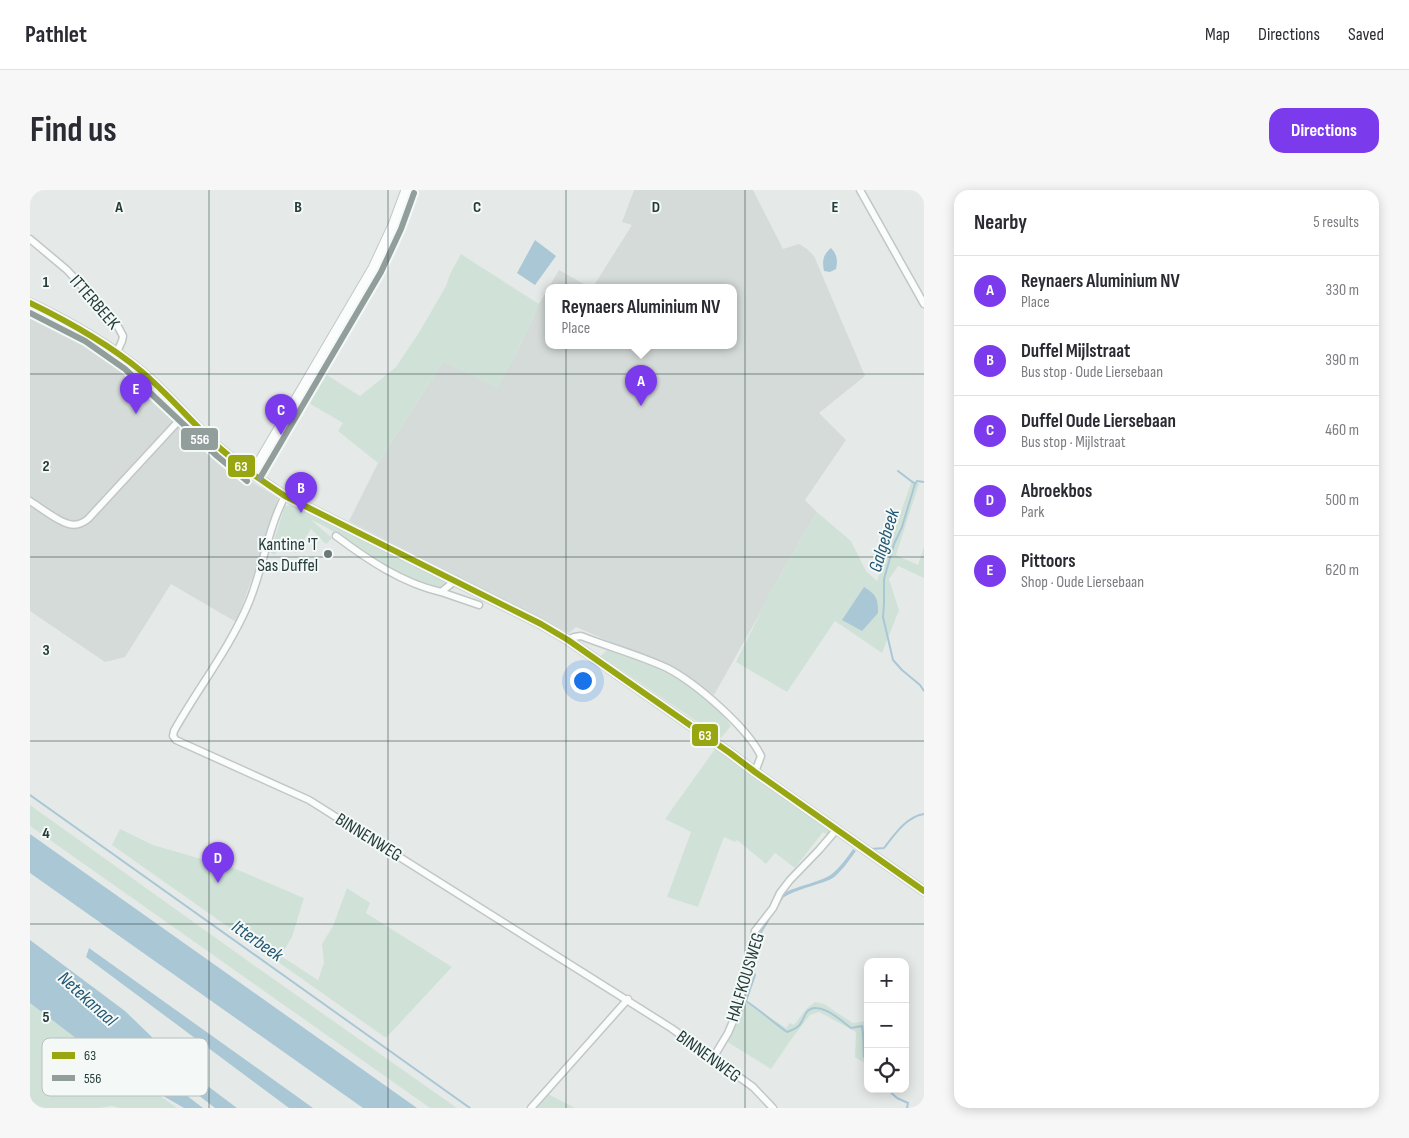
<!DOCTYPE html>
<html lang="en">
<head>
<meta charset="utf-8">
<style>
  body { margin:0; font-family:"Sofia Sans Condensed",sans-serif; background:#f7f7f7; color:#2b2b33 }
  .controls { position:absolute; right:15px; bottom:15px; display:grid; overflow:hidden; border-radius:10px; box-shadow:0 2px 12px #0003 }
  .controls button { width:45px; height:45px; display:grid; place-items:center; padding:0; border:0; border-bottom:1px solid #e1e1e2; background:#fff; color:#2b2b33; font:25px sans-serif }
  .you { position:absolute; left:552px; top:490px; width:18px; height:18px; margin:-12px; border:4px solid #fff; border-radius:50%; background:#1a73e8; box-shadow:0 0 0 8px #1a73e833 }
  .badge { display:grid; place-items:center; width:32px; height:32px; border-radius:50%; background:#7c3aed; color:#fff; font-size:16px; font-weight:700 }
  .pin { position:absolute; translate:-50% -41px; filter:drop-shadow(0 1px 2px #0008) }
  .pin::after { content:''; position:absolute; top:26px; width:18px; height:15px; background:inherit; clip-path:polygon(0 0,100% 0,50% 100%) }
  .popup { position:absolute; left:515px; top:94px; width:192px; height:65px; box-sizing:border-box; display:grid; place-content:center; border-radius:10px; background:#fff; filter:drop-shadow(0 1px 4px #0005); font-size:16px; white-space:nowrap; color:#7c7c81 }
  .popup b { font-size:19px; color:#2b2b33 }
  .popup::after { content:''; position:absolute; left:50%; top:100%; margin-left:-10px; border:10px solid transparent; border-top-color:#fff }
  .list { margin:0; padding:0; list-style:none }
  h2 { display:flex; justify-content:space-between; align-items:center; height:65px; margin:0; padding:0 20px; font-size:21px }
  h2 small { font-size:16px; font-weight:400; color:#7c7c81 }
  .list li { display:grid; grid-template-columns:32px 1fr auto; gap:15px; align-items:center; box-sizing:border-box; height:70px; padding:0 20px; border-top:1px solid #e1e1e2 }
  .list b { display:block; font-size:19px; white-space:nowrap }
  .list p { margin:0; font-size:16px; white-space:nowrap; color:#7c7c81 }
  .list em { font-size:16px; font-style:normal; color:#7c7c81 }
  .icon { flex:none; width:28px; height:28px; fill:none; stroke:currentColor; stroke-width:2; stroke-linecap:round; stroke-linejoin:round }
  .map { position:relative; flex:none; width:894px; height:918px; overflow:hidden; border-radius:15px }
  header { display:flex; align-items:center; gap:30px; box-sizing:border-box; height:70px; padding:0 25px; background:#fff; border-bottom:1px solid #e1e1e2 }
  header strong { font-size:24px }
  nav { display:flex; gap:28px; margin-inline-start:auto; font-size:18px }
  .intro { display:flex; align-items:center; justify-content:space-between; box-sizing:border-box; height:120px; padding:0 30px }
  h1 { margin:0; font-size:35px }
  .button { padding:12px 22px; border-radius:15px; background:#7c3aed; color:#fff; font-size:18px; font-weight:700 }
  main { display:flex; gap:30px; padding:0 30px }
  aside { flex:1; background:#fff; border-radius:15px; box-shadow:0 2px 12px #0003 }
  .map>svg:first-child { display:block }
</style>
</head>
<body>
<header>
<strong>Pathlet</strong>
<nav><a>Map</a><a>Directions</a><a>Saved</a></nav>
</header>
<div class="intro"><h1>Find us</h1><a class="button">Directions</a></div>
<main>
<div class="map">
<svg width="894" height="918" viewBox="0 0 894 918">
  <rect width="100%" height="100%" fill="#e5eae9"/>
  <!-- built -->
  <path fill="#d4dbd9" d="M 604,0 L 723,0 L 753,59 L 769,54 L 777,59 L 784,66 L 835,186 L 789,223 L 816,250 L 775,310 L 787,322 L 741,401 L 738,409 L 684,505 L 651,482 L 546,437 L 539,443 L 319,331 L 348,273 L 413,171 L 467,197 L 486,164 L 509,114 L 529,80 L 559,97 L 518,97 L 518,155 L 704,155 L 704,97 L 563,97 L 602,35 L 592,32 Z
    M 0,123 L 27,135 L 116,194 L 212,286 L 248,308 L 228,372 L 206,432 L 141,394 L 95,467 L 75,472 L 0,421 Z"/>
  <!-- green -->
  <path fill="#d0e2d8" d="M 431,64 L 509,114 L 486,164 L 467,198 L 413,171 L 348,273 L 308,241 L 313,233 L 272,209 L 289,180 L 330,206 L 366,177 L 390,141 L 416,96 L 420,84 Z
    M 882,290 L 889,294 L 866,365 L 888,375 L 894,357 L 894,388 L 868,376 L 859,389 L 869,420 L 852,463 L 805,431 L 757,502 L 706,472 L 741,401 L 787,322 L 821,351 L 836,381 L 847,391 Z
    M 263,315 L 416,391 L 413,398 C 406,399 401,397 394,394 C 376,389 358,379 342,369 C 321,357 305,339 281,330 L 302,348 L 296,354 L 281,339 L 266,363 L 249,355 L 245,365 L 240,362 L 255,316 Z
    M 578,459 C 617,471 653,488 683,515 C 690,521 696,529 701,536 L 691,548 L 571,466 Z
    M 685,559 L 800,641 L 798,645 L 793,642 L 765,678 L 745,663 L 736,674 L 707,650 L 705,652 L 694,647 L 668,717 L 637,707 L 661,642 L 635,629 Z
    M 0,615 L 218,771 L 427,918 L 400,918 L 0,636 Z
    M 90,639 L 123,655 L 206,679 L 274,708 L 262,747 L 251,766 L 288,790 L 294,773 L 292,754 L 303,736 L 317,698 L 340,713 L 336,723 L 422,777 L 356,848 L 82,655 Z
    M 715,811 L 756,838 L 760,833 L 764,835 L 777,818 L 785,812 L 794,814 L 823,833 L 838,831 L 838,875 L 825,867 L 826,842 L 789,822 L 780,825 L 763,847 L 741,879 L 696,851 Z
    M 0,813 L 60,859 L 66,865 L 68,869 L 83,872 L 147,918 L 90,918 L 82,916 L 69,918 L 12,918 L 0,910 Z
    M 518,904 L 545,918 L 505,918 Z"/>
  <!-- water -->
  <path fill="#aac7d5" d="M 505,50 L 526,66 L 505,95 L 487,83 Z
    M 801,58 C 807,64 808,71 806,79 L 800,82 L 794,81 C 792,70 793,65 801,58 Z
    M 834,397 C 847,405 848,409 848,423 L 832,441 L 812,430 Z
    M 0,644 L 387,918 L 333,918 L 0,683 Z
    M 823,659 L 826,661 C 820,669 808,687 799,690 C 784,696 768,699 754,707 L 752,706 L 756,702 C 768,696 793,691 802,684 C 810,677 817,668 823,659 Z
    M 0,750 L 95,821 L 155,879 L 207,918 L 185,918 L 159,898 L 118,872 L 117,875 L 173,918 L 154,918 L 135,907 L 85,869 L 68,868 L 60,859 L 0,813 Z
    M 59,758 L 283,918 L 259,918 L 56,767 Z"/>
  <g fill="none" stroke-linecap="round" stroke-linejoin="round">
    <!-- stream -->
    <path stroke="#aac7d5" stroke-width="2" d="M 868,281 L 885,294
      M 894,292 L 887,291 L 885,294 L 872,337 L 864,354 L 854,389 L 854,413 L 853,427 L 863,470 L 872,480 L 890,495 L 894,501
      M 0,605 L 440,918
      M 841,659 L 854,658 C 865,644 876,627 894,624
      M 747,716 L 754,705
      M 742,724 L 727,749 L 722,776 L 725,785 L 716,811 C 731,821 743,832 757,842 C 764,839 769,838 772,831 C 774,828 774,826 776,823 C 787,808 812,831 821,838 L 832,836 C 834,846 833,856 834,867 L 838,871
      M 857,899 L 867,908 L 878,913 L 877,918"/>
    <defs>
      <path id="street" d="M 830,0 L 894,114
        M 0,49 L 37,80 L 86,133 L 93,146 L 92,151 L 87,162
        M 255,306 C 238,338 233,378 219,412 C 200,458 168,498 144,541 L 143,546 L 146,550 L 279,610 L 641,838 L 723,897 L 743,918
        M 0,311 C 10,317 28,332 39,334 C 46,336 53,333 58,329 L 155,224
        M 306,346 C 338,370 372,393 411,402 L 426,390
        M 411,402 L 449,415
        M 538,450 L 544,447 L 551,446 C 579,457 609,465 637,478 C 666,493 717,537 731,566 L 725,582
        M 683,868 L 698,843 L 710,815 L 725,741 L 743,718 L 750,703 L 760,690 L 789,660 L 807,639
        M 501,918 L 598,809"/>
      <path id="secondary" d="M 0,113 C 40,132 77,153 111,181 C 136,202 158,228 182,251 C 204,272 229,289 255,306 L 511,434 L 538,450 L 700,563 L 725,582 L 894,701
        M 222,284 L 343,78 L 363,35 L 376,0"/>
    </defs>
    <!-- street casing -->
    <use href="#street" stroke="#c2c7c6" stroke-width="9"/>
    <!-- secondary casing -->
    <use href="#secondary" stroke="#c2c8c6" stroke-width="11"/>
    <!-- street -->
    <use href="#street" stroke="#fbfcfc" stroke-width="6"/>
    <!-- secondary -->
    <use href="#secondary" stroke="#fbfcfc" stroke-width="9"/>
    <defs>
      <path id="bus-1" d="M 0,113 C 39,132 77,153 111,181 C 136,202 158,228 182,251 C 204,272 229,289 255,306 L 511,434 L 538,450 L 700,563 L 725,582 L 894,701"/>
      <path id="bus-2" d="M 0,123 L 55,151 L 95,179 L 187,266 L 217,291
        M 230,288 L 351,82 L 371,39 L 384,3"/>
    </defs>
    <!-- bus-1 casing -->
    <use href="#bus-1" stroke="#f4f9f7" stroke-width="10"/>
    <!-- bus-2 casing -->
    <use href="#bus-2" stroke="#f4f9f7" stroke-width="10"/>
    <!-- bus-1 -->
    <use href="#bus-1" stroke="#97a611" stroke-width="6"/>
    <!-- bus-2 -->
    <use href="#bus-2" stroke="#929e9c" stroke-width="6"/>
  </g>
  <!-- grid -->
  <path fill="none" stroke="#243c3a" stroke-width="1" stroke-opacity="0.55" d="M 179,0 L 179,918M 358,0 L 358,918M 536,0 L 536,918M 715,0 L 715,918M 0,184 L 894,184M 0,367 L 894,367M 0,551 L 894,551M 0,734 L 894,734"/>
  <!-- markers -->
  <circle fill="#687977" stroke="#f4f9f7" stroke-width="2" cx="298" cy="364" r="5"/>
  <g text-anchor="middle" stroke-width="4" stroke-linejoin="round" paint-order="stroke">
    <!-- street labels -->
    <g font-size="18" fill="#243c3a" stroke="#f4f9f7">
      <text transform="translate(65 112) rotate(49)" y="6">ITTERBEEK</text>
      <text transform="translate(339 647) rotate(32)" y="6">BINNENWEG</text>
      <text transform="translate(715 787) rotate(-73)" y="6">HALFKOUSWEG</text>
      <text transform="translate(679 866) rotate(36)" y="6">BINNENWEG</text>
    </g>
    <!-- poi labels -->
    <g font-size="18" fill="#243c3a" stroke="#f4f9f7" text-anchor="end">
      <text x="288" y="360">Kantine 'T<tspan x="288" dy="21">Sas Duffel</tspan></text>
    </g>
    <!-- water labels -->
    <g font-size="19" font-style="italic" fill="#235773" stroke="#f4f9f7">
      <text transform="translate(853 350) rotate(-73)" y="7">Galgebeek</text>
      <text transform="translate(228 750) rotate(35)" y="7">Itterbeek</text>
      <text transform="translate(58 808) rotate(42)" y="7">Netekanaal</text>
    </g>
  </g>
  <!-- legend -->
  <rect x="12" y="848" width="166" height="58" rx="8" fill="#f4f9f7" stroke="#b6c0be" stroke-width="1"/>
  <rect x="22" y="862" width="23" height="7" fill="#97a611"/>
  <rect x="22" y="885" width="23" height="6" fill="#929e9c"/>
  <g font-size="14" fill="#243c3a">
    <text x="54" y="870">63</text>
    <text x="54" y="893">556</text>
  </g>
  <g font-size="16" text-anchor="middle" font-weight="bold" fill="#243c3a" stroke="#f4f9f7" stroke-width="4" stroke-linejoin="round" paint-order="stroke">
    <text x="89" y="22">A</text>
    <text x="268" y="22">B</text>
    <text x="447" y="22">C</text>
    <text x="626" y="22">D</text>
    <text x="805" y="22">E</text>
    <text x="16" y="97">1</text>
    <text x="16" y="281">2</text>
    <text x="16" y="465">3</text>
    <text x="16" y="648">4</text>
    <text x="16" y="832">5</text>
  </g>
  <g stroke="#f4f9f7" stroke-width="2">
    <rect x="150" y="237" width="39" height="24" rx="5" fill="#929e9c"/>
    <rect x="197" y="264" width="29" height="24" rx="5" fill="#97a611"/>
    <rect x="661" y="533" width="28" height="24" rx="5" fill="#97a611"/>
  </g>
  <g font-size="14" text-anchor="middle" font-weight="bold" fill="#fff">
    <text x="170" y="254">556</text>
    <text x="211" y="281">63</text>
    <text x="675" y="550">63</text>
  </g>
</svg>
<div class="controls">
<button>+</button>
<button>−</button>
<button><svg class="icon" aria-label="locate" viewBox="0 0 24 24"><circle cx="12" cy="12" r="6"/><path d="M12 2v4M12 18v4M2 12h4M18 12h4"/></svg></button>
</div>
<div class="you"></div>
<div class="pin badge" style="left:611px;top:216px">A</div>
<div class="popup"><b>Reynaers Aluminium NV</b>Place</div>
<div class="pin badge" style="left:271px;top:323px">B</div>
<div class="pin badge" style="left:251px;top:245px">C</div>
<div class="pin badge" style="left:188px;top:693px">D</div>
<div class="pin badge" style="left:106px;top:224px">E</div>
</div>
<aside>
<h2>Nearby<small>5 results</small></h2>
<ul class="list">
<li><span class="badge">A</span><div><b>Reynaers Aluminium NV</b><p>Place</p></div><em>330 m</em></li>
<li><span class="badge">B</span><div><b>Duffel Mijlstraat</b><p>Bus stop · Oude Liersebaan</p></div><em>390 m</em></li>
<li><span class="badge">C</span><div><b>Duffel Oude Liersebaan</b><p>Bus stop · Mijlstraat</p></div><em>460 m</em></li>
<li><span class="badge">D</span><div><b>Abroekbos</b><p>Park</p></div><em>500 m</em></li>
<li><span class="badge">E</span><div><b>Pittoors</b><p>Shop · Oude Liersebaan</p></div><em>620 m</em></li>
</ul>
</aside>
</main>
</body>
</html>
